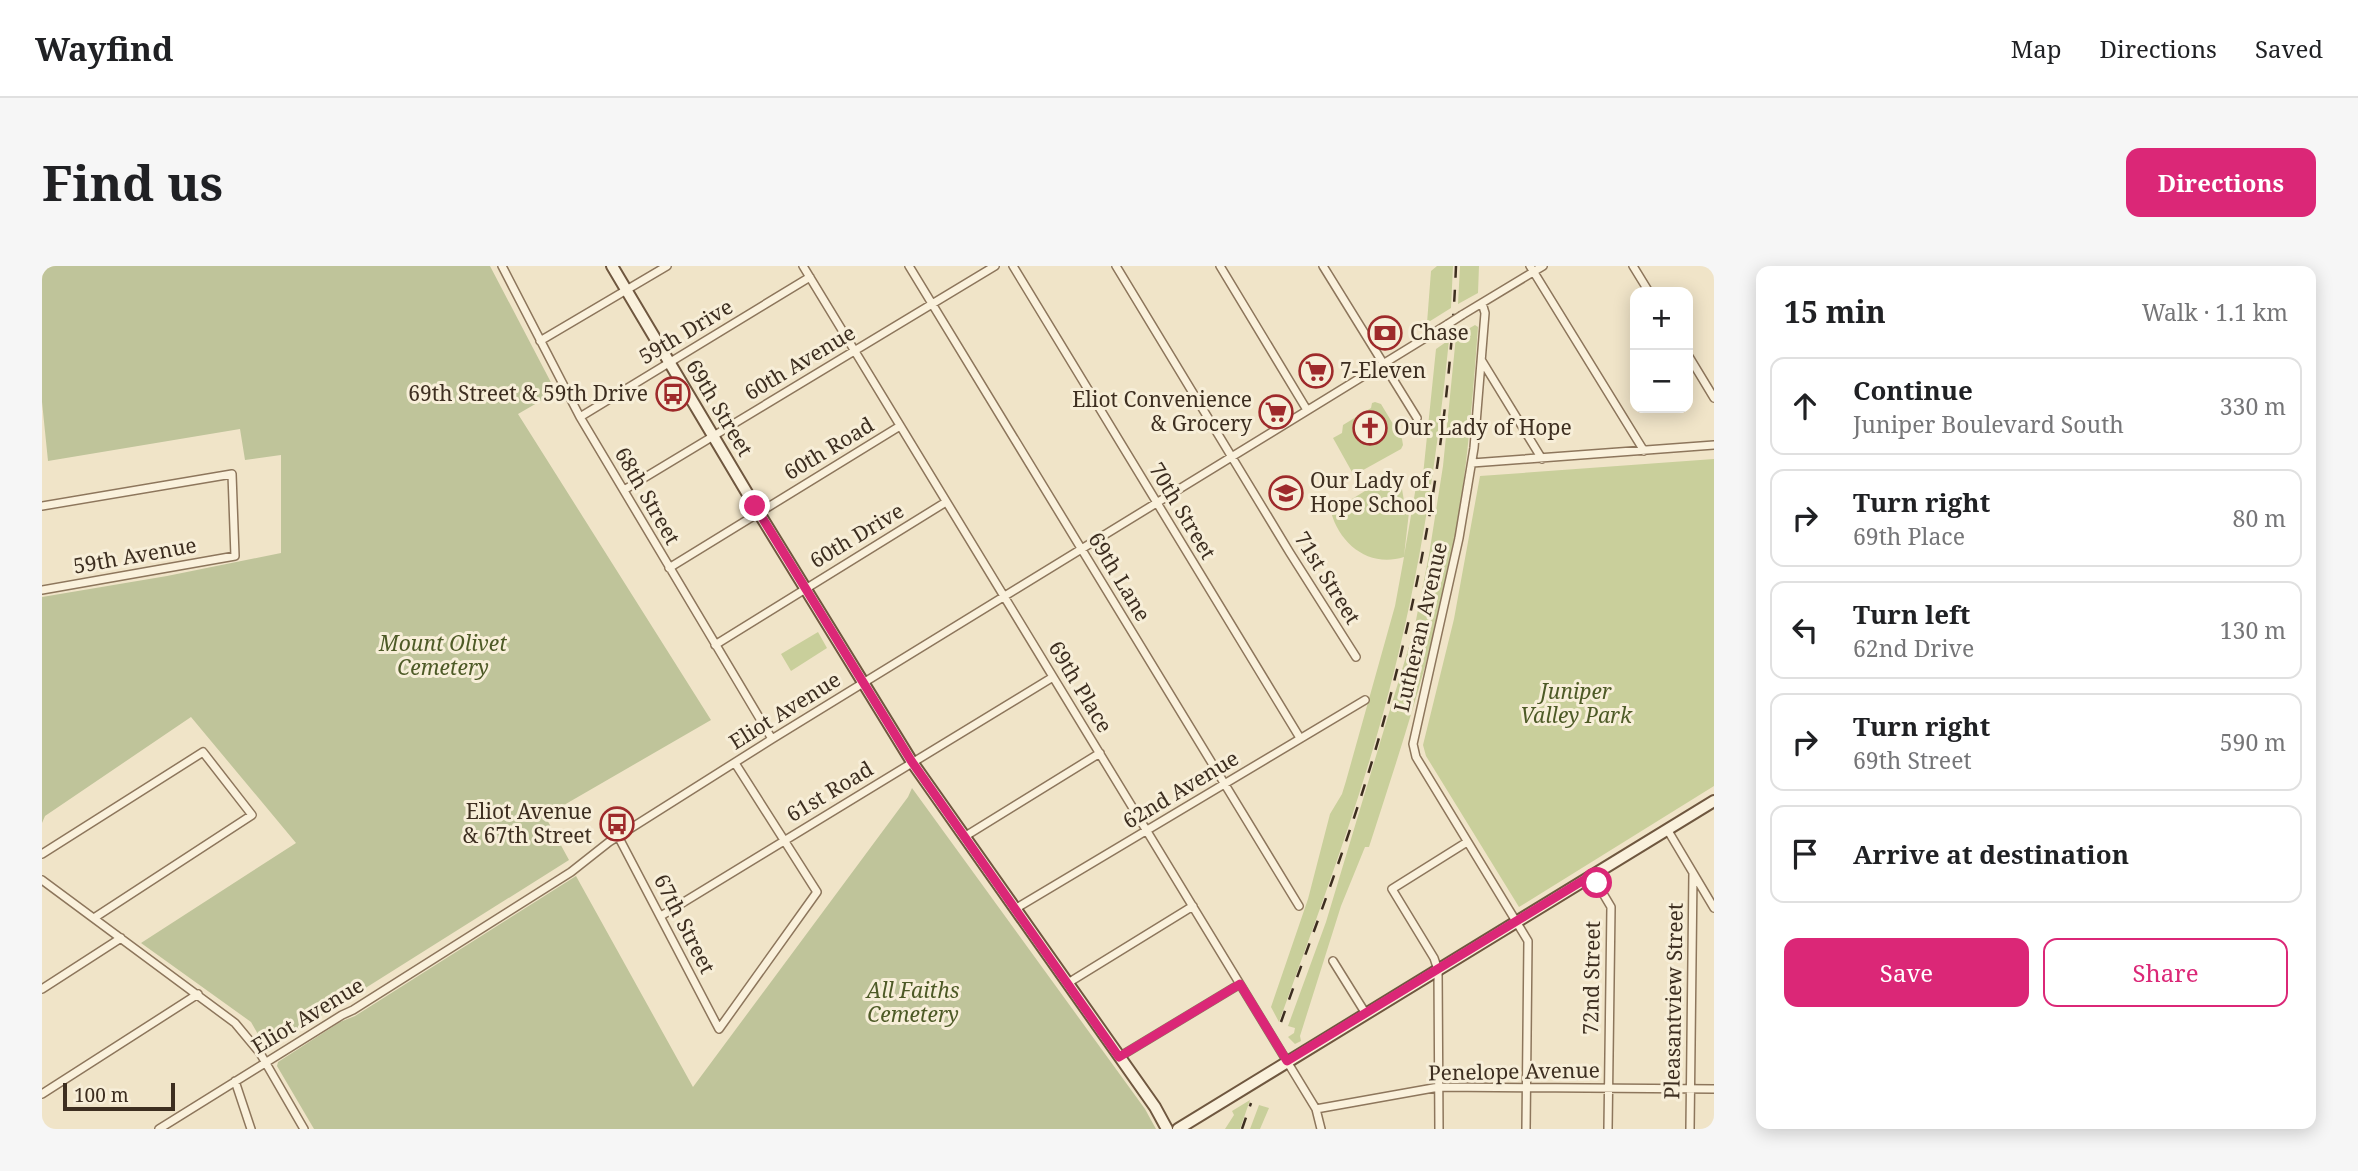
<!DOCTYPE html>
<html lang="en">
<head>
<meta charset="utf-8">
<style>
  body { margin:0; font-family:"Noto Serif",serif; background:#f6f6f6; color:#202124 }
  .controls { position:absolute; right:21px; top:21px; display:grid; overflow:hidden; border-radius:14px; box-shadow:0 4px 18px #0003 }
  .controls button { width:63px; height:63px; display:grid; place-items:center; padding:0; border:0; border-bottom:2px solid #e0e0e0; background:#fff; color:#202124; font:35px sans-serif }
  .scale { position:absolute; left:21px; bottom:18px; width:112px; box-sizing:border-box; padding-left:7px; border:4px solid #3d2e20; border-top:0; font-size:19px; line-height:24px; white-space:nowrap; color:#3d2e20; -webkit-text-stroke:5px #f7eed8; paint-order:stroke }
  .stop { position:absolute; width:21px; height:21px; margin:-16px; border:5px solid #db2777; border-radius:50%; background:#fff }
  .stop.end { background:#db2777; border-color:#fff; box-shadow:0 2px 7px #0008 }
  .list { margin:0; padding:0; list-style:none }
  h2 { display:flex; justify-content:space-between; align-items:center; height:91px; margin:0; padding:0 28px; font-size:30px }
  h2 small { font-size:23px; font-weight:400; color:#757577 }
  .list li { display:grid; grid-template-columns:46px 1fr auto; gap:21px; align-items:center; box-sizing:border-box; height:98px; margin:0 14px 14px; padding:0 14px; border:2px solid #e0e0e0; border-radius:14px }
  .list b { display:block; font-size:26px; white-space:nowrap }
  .list p { margin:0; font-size:23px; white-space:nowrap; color:#757577 }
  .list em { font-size:23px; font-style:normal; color:#757577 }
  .actions { display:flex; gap:14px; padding:21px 28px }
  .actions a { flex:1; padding:16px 0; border:2px solid #db2777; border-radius:14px; text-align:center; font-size:24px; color:#db2777 }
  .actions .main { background:#db2777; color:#fff }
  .icon { flex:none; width:38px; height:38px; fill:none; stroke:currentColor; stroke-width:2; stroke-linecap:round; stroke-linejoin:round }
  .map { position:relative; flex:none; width:1672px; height:863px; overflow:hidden; border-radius:14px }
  header { display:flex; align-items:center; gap:42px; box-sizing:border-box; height:98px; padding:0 35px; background:#fff; border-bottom:2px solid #e0e0e0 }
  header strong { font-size:33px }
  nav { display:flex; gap:38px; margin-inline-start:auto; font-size:24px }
  .intro { display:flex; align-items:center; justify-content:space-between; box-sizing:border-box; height:168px; padding:0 42px }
  h1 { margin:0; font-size:49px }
  .button { padding:18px 32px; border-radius:14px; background:#db2777; color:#fff; font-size:24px; font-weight:700 }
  main { display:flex; gap:42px; padding:0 42px }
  aside { flex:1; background:#fff; border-radius:14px; box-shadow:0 4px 18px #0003 }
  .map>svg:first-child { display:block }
</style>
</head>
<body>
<header>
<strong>Wayfind</strong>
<nav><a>Map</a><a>Directions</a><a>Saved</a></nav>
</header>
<div class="intro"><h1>Find us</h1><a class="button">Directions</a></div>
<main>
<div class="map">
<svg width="1672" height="863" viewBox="0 0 1672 863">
  <rect width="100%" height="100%" fill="#f0e4c8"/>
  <!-- green -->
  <path fill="#c9cf9b" d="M 1395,0 L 1411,0 L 1409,42 L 1385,57 L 1389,5 Z
    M 1418,0 L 1437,0 L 1436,27 L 1416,38 Z
    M 1433,59 L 1436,61 C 1430,141 1424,221 1408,299 C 1388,395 1357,488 1327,581 L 1323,581 L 1299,640 L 1258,770 L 1259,775 L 1253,778 L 1246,771 L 1252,767 L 1253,762 L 1246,760 L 1284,656 L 1372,364 L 1387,289 L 1401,200 L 1414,70 Z
    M 1407,74 C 1395,194 1377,313 1346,429 C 1317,540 1276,648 1237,756 L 1229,741 L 1266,633 L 1288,548 L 1300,528 L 1304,515 L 1353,340 L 1362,291 C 1328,302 1298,279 1289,246 L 1331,220 L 1338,223 L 1354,219 L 1360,223 L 1363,241 L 1367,246 L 1362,290 L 1376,209 L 1381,209 L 1394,83 Z
    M 1333,136 L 1339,138 L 1360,173 L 1361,179 L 1359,183 L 1314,208 L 1310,206 L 1291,172 L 1300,167 L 1301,159 L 1329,142 L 1330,137 Z
    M 1672,193 L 1672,520 L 1477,641 L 1384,490 L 1381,479 L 1412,353 L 1438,210 Z
    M 776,366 L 785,382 L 749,405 L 739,388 Z
    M 1208,834 L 1198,863 L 1183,863 L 1192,849 L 1190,845 Z
    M 1217,839 L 1227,842 L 1218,863 L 1208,863 Z"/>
  <!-- cemetery -->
  <path fill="#bfc49a" d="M 0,0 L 448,0 L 514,126 L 476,148 L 669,454 L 503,550 L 527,594 L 225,784 L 209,756 L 99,677 L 254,577 L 149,451 L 3,550 L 0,557 L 0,331 L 125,310 L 239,287 L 239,189 L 203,194 L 198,163 L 6,195 L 0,136 Z
    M 870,522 L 1103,843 L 1114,863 L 272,863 L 235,800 L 236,796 L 298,756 L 313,750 L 534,610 L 651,821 L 866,531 Z"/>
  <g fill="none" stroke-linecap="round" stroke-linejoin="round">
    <defs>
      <path id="street" d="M 460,0 L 538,151 L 730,473
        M 761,0 L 1274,843 L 1279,863
        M 867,0 L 1257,640
        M 971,0 L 1258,472
        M 1074,0 L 1248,287 L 1314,391
        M 1178,0 L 1265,144
        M 1281,0 L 1375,152
        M 1488,0 L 1602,185
        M 1591,0 L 1607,26
        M 1440,37 L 1443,47 L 1432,182 L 1417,272 L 1371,478 L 1374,491 L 1486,675 L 1484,863
        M 1420,49 L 1501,0
        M 498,75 L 625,0
        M 1646,89 L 1672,132
        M 1440,95 L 1500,193
        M 538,151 L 768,11
        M 1430,197 L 1672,179
        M 582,224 L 953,0
        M 0,240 L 190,208 L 193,290 L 0,324
        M 627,302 L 858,160
        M 673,379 L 904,236
        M 1625,563 L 1672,642
        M 576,570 L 677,763 L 775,626 L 693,497
        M 922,571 L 1058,487
        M 0,588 L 161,486 L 210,549 L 52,652
        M 1550,609 L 1569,641 L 1566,863
        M 0,614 L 193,757 L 218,787 L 262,863
        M 973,643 L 1323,434
        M 619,650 L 1011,411
        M 1291,695 L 1324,748
        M 1026,717 L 1151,640
        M 0,723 L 79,672
        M 1077,791 L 1198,718
        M 193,815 L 209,863
        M 0,828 L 156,728
        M 1274,843 L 1397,821 L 1672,823
        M 117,863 L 300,749 L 311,744 L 529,606 L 567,576 L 730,473 L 1406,58
        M 1397,863 L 1396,704 L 1392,692 L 1350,623 L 1425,576
        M 1648,863 L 1651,607"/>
      <path id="secondary" d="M 570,0 L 717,247 L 870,496 L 1113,841 L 1125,863
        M 1136,863 L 1672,535"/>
    </defs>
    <!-- street casing -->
    <use href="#street" stroke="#8d765c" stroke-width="10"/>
    <!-- secondary casing -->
    <use href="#secondary" stroke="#6f573f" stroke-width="14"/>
    <!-- street -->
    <use href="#street" stroke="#faf1dc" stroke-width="7"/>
    <!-- secondary -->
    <use href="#secondary" stroke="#faf1dc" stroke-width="10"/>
    <!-- rail -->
    <path stroke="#3d2e20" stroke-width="2.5" stroke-dasharray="12 12" stroke-linecap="butt" d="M 1239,756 C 1276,652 1318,546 1346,439 C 1384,296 1408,148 1414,0
      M 1200,863 L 1209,837"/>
    <defs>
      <path id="street-bridge" d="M 1406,58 L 1420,49"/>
    </defs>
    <!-- street-bridge casing -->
    <use href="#street-bridge" stroke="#8d765c" stroke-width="10" stroke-linecap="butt"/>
    <!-- street-bridge -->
    <use href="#street-bridge" stroke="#faf1dc" stroke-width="7"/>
  </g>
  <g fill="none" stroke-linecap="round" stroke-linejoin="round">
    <!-- route -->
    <path stroke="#db2777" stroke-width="9" d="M 713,240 L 870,496 L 1077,791 L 1198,718 L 1245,795 L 1550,609 L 1555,617"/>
  </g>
  <!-- icons -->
  <defs>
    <symbol id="bank-ring" viewBox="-11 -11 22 22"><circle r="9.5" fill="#f7eed8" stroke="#9e2a2b" stroke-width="1.5"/><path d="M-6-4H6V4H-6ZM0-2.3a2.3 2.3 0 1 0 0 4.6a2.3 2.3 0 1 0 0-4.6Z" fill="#9e2a2b"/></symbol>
    <symbol id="supermarket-ring" viewBox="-11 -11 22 22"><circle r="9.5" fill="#f7eed8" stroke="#9e2a2b" stroke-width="1.5"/><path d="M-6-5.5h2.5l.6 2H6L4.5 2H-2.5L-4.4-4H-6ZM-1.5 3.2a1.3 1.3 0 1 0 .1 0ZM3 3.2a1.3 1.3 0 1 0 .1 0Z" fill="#9e2a2b"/></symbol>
    <symbol id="bus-ring" viewBox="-11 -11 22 22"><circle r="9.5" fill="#f7eed8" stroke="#9e2a2b" stroke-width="1.5"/><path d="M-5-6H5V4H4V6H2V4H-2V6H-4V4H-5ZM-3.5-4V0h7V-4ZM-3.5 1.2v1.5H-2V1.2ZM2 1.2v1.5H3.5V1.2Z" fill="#9e2a2b"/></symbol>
    <symbol id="church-ring" viewBox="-11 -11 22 22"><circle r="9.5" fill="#f7eed8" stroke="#9e2a2b" stroke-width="1.5"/><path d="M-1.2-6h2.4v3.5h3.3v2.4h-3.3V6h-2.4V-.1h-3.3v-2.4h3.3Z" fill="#9e2a2b"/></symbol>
    <symbol id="school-ring" viewBox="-11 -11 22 22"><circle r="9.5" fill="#f7eed8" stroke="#9e2a2b" stroke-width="1.5"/><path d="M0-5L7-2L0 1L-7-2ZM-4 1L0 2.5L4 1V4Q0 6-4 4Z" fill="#9e2a2b"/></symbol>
  </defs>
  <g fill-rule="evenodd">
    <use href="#bank-ring" x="1324" y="48" width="38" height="38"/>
    <use href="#supermarket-ring" x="1255" y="86" width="38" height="38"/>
    <use href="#bus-ring" x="612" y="109" width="38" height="38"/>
    <use href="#supermarket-ring" x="1215" y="127" width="38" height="38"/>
    <use href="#church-ring" x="1309" y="143" width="38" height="38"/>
    <use href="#school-ring" x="1225" y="208" width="38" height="38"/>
    <use href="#bus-ring" x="556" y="539" width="38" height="38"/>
  </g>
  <g text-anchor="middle" stroke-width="6" stroke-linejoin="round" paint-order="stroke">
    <!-- street labels -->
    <g font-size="21" fill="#3d2e20" stroke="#f7eed8">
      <text transform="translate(644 66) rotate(-31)" y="7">59th Drive</text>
      <text transform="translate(758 97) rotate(-31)" y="7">60th Avenue</text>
      <text transform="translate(677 142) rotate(59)" y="7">69th Street</text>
      <text transform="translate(787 183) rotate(-31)" y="7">60th Road</text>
      <text transform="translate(605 230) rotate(60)" y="7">68th Street</text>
      <text transform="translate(1140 245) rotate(59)" y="7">70th Street</text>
      <text transform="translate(815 270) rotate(-31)" y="7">60th Drive</text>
      <text transform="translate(93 290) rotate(-10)" y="7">59th Avenue</text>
      <text transform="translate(1077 311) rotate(59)" y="7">69th Lane</text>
      <text transform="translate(1285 312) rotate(58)" y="7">71st Street</text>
      <text transform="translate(1379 361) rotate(-77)" y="7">Lutheran Avenue</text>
      <text transform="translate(1038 421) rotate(59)" y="7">69th Place</text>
      <text transform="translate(743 445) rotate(-32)" y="7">Eliot Avenue</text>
      <text transform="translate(1139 524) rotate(-31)" y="7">62nd Avenue</text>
      <text transform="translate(788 526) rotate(-31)" y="7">61st Road</text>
      <text transform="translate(642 658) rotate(63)" y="7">67th Street</text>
      <text transform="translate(1550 712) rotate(-89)" y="7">72nd Street</text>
      <text transform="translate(1632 735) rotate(-89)" y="7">Pleasantview Street</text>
      <text transform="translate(266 750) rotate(-31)" y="7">Eliot Avenue</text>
      <text transform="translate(1472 806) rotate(-1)" y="7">Penelope Avenue</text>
    </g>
    <!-- poi labels -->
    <g font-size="21" fill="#3d2e20" stroke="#f7eed8" text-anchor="start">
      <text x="1368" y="74">Chase</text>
      <text x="1298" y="112">7-Eleven</text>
      <text x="606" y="135" text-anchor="end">69th Street &amp; 59th Drive</text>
      <text x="1210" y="141" text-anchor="end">Eliot Convenience<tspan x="1210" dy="24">&amp; Grocery</tspan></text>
      <text x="1352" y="169">Our Lady of Hope</text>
      <text x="1268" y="222">Our Lady of<tspan x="1268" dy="24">Hope School</tspan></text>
      <text x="550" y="553" text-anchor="end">Eliot Avenue<tspan x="550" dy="24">&amp; 67th Street</tspan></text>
    </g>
    <!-- park labels -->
    <g font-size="21" font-style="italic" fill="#4d5a26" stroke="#f7eed8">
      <text x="401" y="385">Mount Olivet<tspan x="401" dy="24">Cemetery</tspan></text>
      <text x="1534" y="433">Juniper<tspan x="1534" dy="24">Valley Park</tspan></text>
      <text x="871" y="732">All Faiths<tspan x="871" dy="24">Cemetery</tspan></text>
    </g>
  </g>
</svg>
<div class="controls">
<button>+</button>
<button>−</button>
</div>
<div class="scale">100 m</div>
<div class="stop" style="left:1555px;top:617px"></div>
<div class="stop end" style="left:713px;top:240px"></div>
</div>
<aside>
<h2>15 min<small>Walk · 1.1 km</small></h2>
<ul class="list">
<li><svg class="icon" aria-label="ahead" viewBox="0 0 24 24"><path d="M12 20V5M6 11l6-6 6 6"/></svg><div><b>Continue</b><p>Juniper Boulevard South</p></div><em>330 m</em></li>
<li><svg class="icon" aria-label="right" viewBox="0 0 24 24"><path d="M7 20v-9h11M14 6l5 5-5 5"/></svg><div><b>Turn right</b><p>69th Place</p></div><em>80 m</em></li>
<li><svg class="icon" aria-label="left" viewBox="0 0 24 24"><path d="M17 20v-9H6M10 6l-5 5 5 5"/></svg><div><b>Turn left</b><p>62nd Drive</p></div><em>130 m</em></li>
<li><svg class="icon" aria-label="right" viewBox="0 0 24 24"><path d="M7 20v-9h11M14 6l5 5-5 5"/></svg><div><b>Turn right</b><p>69th Street</p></div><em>590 m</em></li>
<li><svg class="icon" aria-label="arrive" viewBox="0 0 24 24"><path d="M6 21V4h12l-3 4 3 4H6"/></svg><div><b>Arrive at destination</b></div></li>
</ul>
<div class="actions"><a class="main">Save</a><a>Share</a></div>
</aside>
</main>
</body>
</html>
